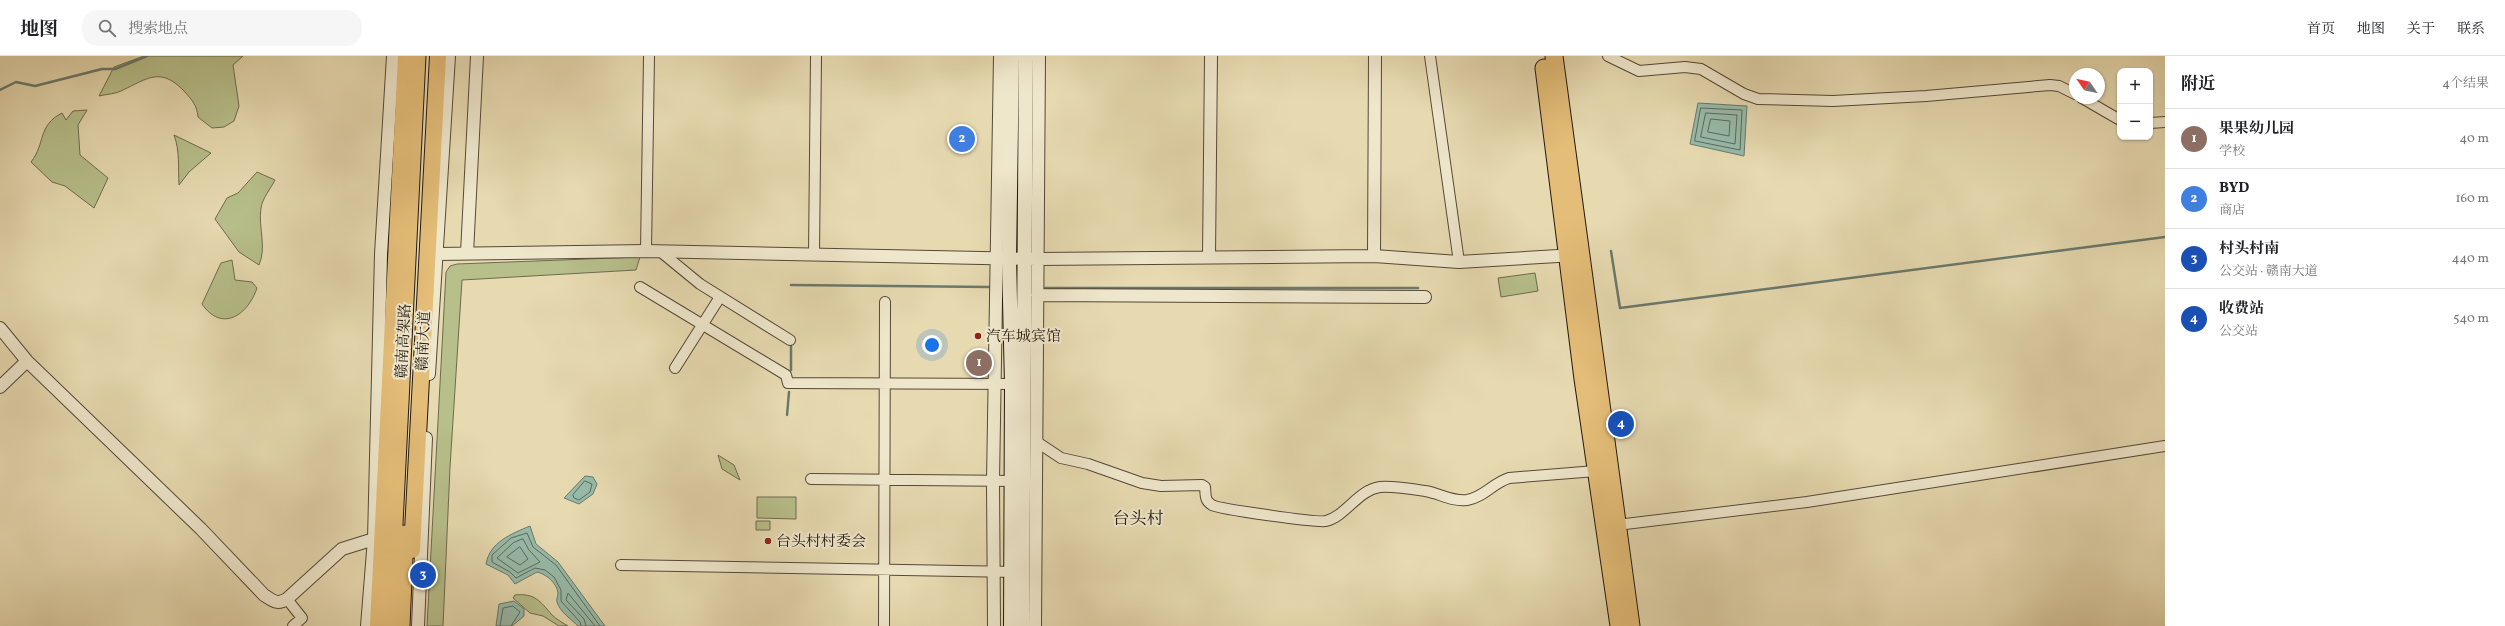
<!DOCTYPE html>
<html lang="zh">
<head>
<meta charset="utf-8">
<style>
  body { margin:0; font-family:Vollkorn,"Noto Serif SC",serif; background:#f6f6f6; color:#202124 }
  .controls { position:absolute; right:12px; top:12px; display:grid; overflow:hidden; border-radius:8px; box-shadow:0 1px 3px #0004 }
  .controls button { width:36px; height:36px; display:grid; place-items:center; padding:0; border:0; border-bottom:1px solid #e0e0e0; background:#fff; color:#202124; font:20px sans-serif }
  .compass { position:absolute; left:2069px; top:12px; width:36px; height:36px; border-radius:50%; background:#fff; box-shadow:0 1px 3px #0004; rotate:304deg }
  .you { position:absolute; left:932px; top:289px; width:14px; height:14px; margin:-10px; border:3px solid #fff; border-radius:50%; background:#1a73e8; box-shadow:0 0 0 6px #1a73e833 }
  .badge { display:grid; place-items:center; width:26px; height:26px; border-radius:50%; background:#ea580c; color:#fff; font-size:13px; font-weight:700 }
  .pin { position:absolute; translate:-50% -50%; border:2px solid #fff; box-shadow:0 1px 4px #0006 }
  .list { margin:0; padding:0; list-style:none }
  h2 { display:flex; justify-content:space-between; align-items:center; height:52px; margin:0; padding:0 16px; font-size:17px }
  h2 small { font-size:13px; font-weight:400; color:#757577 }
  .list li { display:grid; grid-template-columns:26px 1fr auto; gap:12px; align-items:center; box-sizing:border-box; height:60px; padding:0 16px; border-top:1px solid #e0e0e0 }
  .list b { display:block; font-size:15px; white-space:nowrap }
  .list p { margin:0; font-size:13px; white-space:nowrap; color:#757577 }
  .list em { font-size:13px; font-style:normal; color:#757577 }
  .icon { flex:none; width:22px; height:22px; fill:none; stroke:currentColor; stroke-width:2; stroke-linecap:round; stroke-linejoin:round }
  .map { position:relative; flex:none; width:2165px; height:570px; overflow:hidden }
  header { display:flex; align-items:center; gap:24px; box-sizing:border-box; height:56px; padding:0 20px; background:#fff; border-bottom:1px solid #e0e0e0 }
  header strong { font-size:19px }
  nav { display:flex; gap:22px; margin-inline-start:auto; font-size:14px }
  .search { width:280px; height:36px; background:#f6f6f6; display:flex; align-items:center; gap:10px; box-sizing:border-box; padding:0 14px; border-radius:16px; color:#757577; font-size:15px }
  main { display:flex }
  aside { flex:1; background:#fff }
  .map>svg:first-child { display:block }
</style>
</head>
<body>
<header>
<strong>地图</strong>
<div class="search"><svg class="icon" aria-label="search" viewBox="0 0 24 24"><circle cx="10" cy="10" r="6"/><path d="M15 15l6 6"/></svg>搜索地点</div>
<nav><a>首页</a><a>地图</a><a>关于</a><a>联系</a></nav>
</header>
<main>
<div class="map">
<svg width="2165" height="570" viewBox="0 0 2165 570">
  <rect width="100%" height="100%" fill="#e7dab1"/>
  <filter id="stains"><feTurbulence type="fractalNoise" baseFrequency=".005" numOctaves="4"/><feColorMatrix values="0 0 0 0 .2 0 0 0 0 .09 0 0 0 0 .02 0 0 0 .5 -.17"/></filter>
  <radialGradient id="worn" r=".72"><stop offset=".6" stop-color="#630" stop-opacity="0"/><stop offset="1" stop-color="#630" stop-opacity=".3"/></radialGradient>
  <!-- green -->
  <path fill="#b7bf8b" stroke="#6d6b4e" d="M 144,0 L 243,0 L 233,9 L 239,50 L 234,65 L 224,71 L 212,72 L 198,61 C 197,49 192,44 184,35 C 161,11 148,22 123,34 C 116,38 107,38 99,40 L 114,11 Z
    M 87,54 L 78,69 L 80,99 L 108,122 L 94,152 L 65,130 L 52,126 L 31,106 C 46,87 37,70 62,57 L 66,64 L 73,55 Z
    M 174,79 L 211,97 L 189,116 L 179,129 C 178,112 180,95 174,79 Z
    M 257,116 L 275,124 C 271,132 262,143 261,152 C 258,172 267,190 259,209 L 239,196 L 215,163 L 227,142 L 238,137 Z
    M 640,201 L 636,214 L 462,224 L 450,411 L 443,570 L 427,570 L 446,216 L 450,210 L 457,208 Z
    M 232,204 L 235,224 L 252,226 L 257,232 C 248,259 222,277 202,248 L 221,207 Z
    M 1535,217 L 1538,235 L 1501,241 L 1498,222 Z
    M 718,399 L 734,409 L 740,424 L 722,413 Z
    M 757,441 L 796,441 L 796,463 L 757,462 Z
    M 756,465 L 770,465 L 770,474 L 756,474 Z
    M 515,539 C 535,537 540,545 552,559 C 556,563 563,567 568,570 L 559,570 L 543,560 L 530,557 L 513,542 Z"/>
  <!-- water -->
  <path fill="#97bbaa" stroke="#69796c" d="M 1698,47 L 1747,50 L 1744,100 L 1690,88 Z
    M 585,420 L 593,421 L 597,428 L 593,438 L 579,448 L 564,442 Z
    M 530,470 L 536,488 L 558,506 L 605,570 L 578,570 C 571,563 560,556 557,546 C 556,544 558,540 558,537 C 557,527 546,518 537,516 L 515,528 L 508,519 L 486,508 C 490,486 511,478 530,470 Z
    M 514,545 L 524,553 L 524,560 L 512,570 L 496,570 L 499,548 Z"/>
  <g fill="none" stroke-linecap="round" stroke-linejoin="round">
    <!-- shore -->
    <path stroke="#5d695d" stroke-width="1" d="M 1701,52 L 1742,54 L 1740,94 L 1695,85 Z
      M 1706,57 L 1737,59 L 1735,88 L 1701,81 Z
      M 1711,63 L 1730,65 L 1729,80 L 1708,76 Z
      M 585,425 L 592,428 L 590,436 L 579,444 L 574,442 L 573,439 Z
      M 523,483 L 529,494 L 540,506 L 518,517 L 497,502 L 513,487 Z
      M 520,491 L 528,503 L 520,509 L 507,501 Z
      M 500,570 L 503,552 L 513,550 L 520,556 L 511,570
      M 581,570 L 580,566 L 561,545 L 561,534 L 554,521 L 545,514 L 535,512 L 516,522 L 510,516 L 492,506 L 492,499 L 511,482 L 527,477 L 533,491 L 556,509 L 600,570
      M 586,570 L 584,563 L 566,544 L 568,537 L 595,570"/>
    <!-- stream -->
    <path stroke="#69796c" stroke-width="2.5" d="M 0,34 L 16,26 L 35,30 L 102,13 L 115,13 L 147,0
      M 1611,195 L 1620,252 L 2165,181
      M 791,229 L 990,231
      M 1045,232 L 1418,232
      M 791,314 L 791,287
      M 787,359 L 789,336"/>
    <defs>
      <path id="minor" d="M 1430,0 L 1459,206
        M 1608,0 L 1639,15 L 1685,11 L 1701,13 L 1744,38 L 1758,43 L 1833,45 L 1926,40 L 2050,29 L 2059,30 L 2075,38
        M 2082,42 L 2120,64
        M 2150,67 L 2165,66
        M 646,195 L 649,0
        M 661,196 L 700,228 L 790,284
        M 814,199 L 816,0
        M 640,231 L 786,319 L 788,327 L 1017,328
        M 675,312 L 720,241
        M 1037,386 L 1061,402 L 1088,408 L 1142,427 L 1161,430 L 1202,429 L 1205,431 C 1206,439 1204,444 1212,449 C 1218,453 1319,467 1326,465 C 1346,460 1358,434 1380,431 C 1393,430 1412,433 1425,435 C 1439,437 1452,446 1467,444 C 1484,441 1493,427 1509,422 L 1596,415
        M 811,423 L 1017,425
        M 1617,469 L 1807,446 L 2165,390
        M 621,509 L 1017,516
        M 287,543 L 302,562 L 293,570
        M 884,570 L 885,246"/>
      <path id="tertiary" d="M 467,197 L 477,0
        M 437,198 L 646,195 L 1036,203 L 1374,200 L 1459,206 L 1575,199
        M 1374,200 L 1375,0
        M 1209,201 L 1211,0
        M 1037,239 L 1425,241
        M 0,272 L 27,305 L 201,473 L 264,539 C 273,545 277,549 287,543 L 342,493 L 374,483
        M 429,318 L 449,0
        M 0,331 L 27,305
        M 367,570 L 374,483 L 381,198 L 393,0
        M 418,570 L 426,382
        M 994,570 L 993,425 L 1000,0
        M 1035,570 L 1039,0"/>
      <path id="secondary" d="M 1011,570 L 1012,328 L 1009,203 L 1012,0
        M 1022,570 L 1026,0"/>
      <path id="primary" d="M 412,494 L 438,0
        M 378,570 L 406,0"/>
      <path id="trunk" d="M 1554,0 L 1631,570
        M 1544,12 L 1583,323 L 1619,570
        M 389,570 L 417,0
        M 401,570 L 405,478"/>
    </defs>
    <!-- minor casing -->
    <use href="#minor" stroke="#544838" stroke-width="12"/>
    <!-- tertiary casing -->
    <use href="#tertiary" stroke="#544838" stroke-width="14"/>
    <!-- secondary casing -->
    <use href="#secondary" stroke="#231710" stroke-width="16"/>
    <!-- primary casing -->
    <use href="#primary" stroke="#231710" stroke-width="18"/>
    <!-- trunk casing -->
    <use href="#trunk" stroke="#231710" stroke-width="19"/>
    <!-- minor -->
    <use href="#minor" stroke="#efe7cc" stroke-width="10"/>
    <!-- tertiary -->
    <use href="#tertiary" stroke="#efe7cc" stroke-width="12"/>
    <!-- secondary -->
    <use href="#secondary" stroke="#efe7cc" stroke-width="14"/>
    <!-- primary -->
    <use href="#primary" stroke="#e4bd78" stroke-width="16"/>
    <!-- trunk -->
    <use href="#trunk" stroke="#e4bd78" stroke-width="17"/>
  </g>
  <!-- markers -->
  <g fill="#8f2418" stroke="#efe7cc" stroke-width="1.5">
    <circle cx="978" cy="280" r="4"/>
    <circle cx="768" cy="485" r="4"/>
  </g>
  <g text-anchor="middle" stroke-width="4" stroke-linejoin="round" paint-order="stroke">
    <!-- poi labels -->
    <g font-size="15" fill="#231710" stroke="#efe7cc" text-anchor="start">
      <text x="986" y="285">汽车城宾馆</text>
      <text x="776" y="490">台头村村委会</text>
    </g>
    <!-- street labels -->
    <g font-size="15" fill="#231710" stroke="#efe7cc">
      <text transform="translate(403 285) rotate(-87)" y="5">赣南高架路</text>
      <text transform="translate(423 285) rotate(-87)" y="5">赣南大道</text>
    </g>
    <!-- quarter labels -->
    <g font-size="17" fill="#231710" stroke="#efe7cc">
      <text x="1138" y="468">台头村</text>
    </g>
  </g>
  <rect width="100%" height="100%" filter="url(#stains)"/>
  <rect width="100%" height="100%" fill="url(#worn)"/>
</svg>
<div class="controls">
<button>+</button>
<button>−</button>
</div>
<svg class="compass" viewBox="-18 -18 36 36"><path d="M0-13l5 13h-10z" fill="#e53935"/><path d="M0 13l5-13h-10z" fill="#757577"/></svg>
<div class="you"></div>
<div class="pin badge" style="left:979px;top:307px;background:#8d6e63">1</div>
<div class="pin badge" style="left:962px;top:83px;background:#3f7fe0">2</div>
<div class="pin badge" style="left:423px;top:519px;background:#1a4fb4">3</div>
<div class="pin badge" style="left:1621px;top:368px;background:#1a4fb4">4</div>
</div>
<aside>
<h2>附近<small>4个结果</small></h2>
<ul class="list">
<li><span class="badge" style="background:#8d6e63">1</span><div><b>果果幼儿园</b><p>学校</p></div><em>40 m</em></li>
<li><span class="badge" style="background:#3f7fe0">2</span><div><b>BYD</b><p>商店</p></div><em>160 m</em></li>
<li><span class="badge" style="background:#1a4fb4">3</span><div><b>村头村南</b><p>公交站 · 赣南大道</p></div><em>440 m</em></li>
<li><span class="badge" style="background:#1a4fb4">4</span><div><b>收费站</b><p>公交站</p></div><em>540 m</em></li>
</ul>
</aside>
</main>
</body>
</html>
